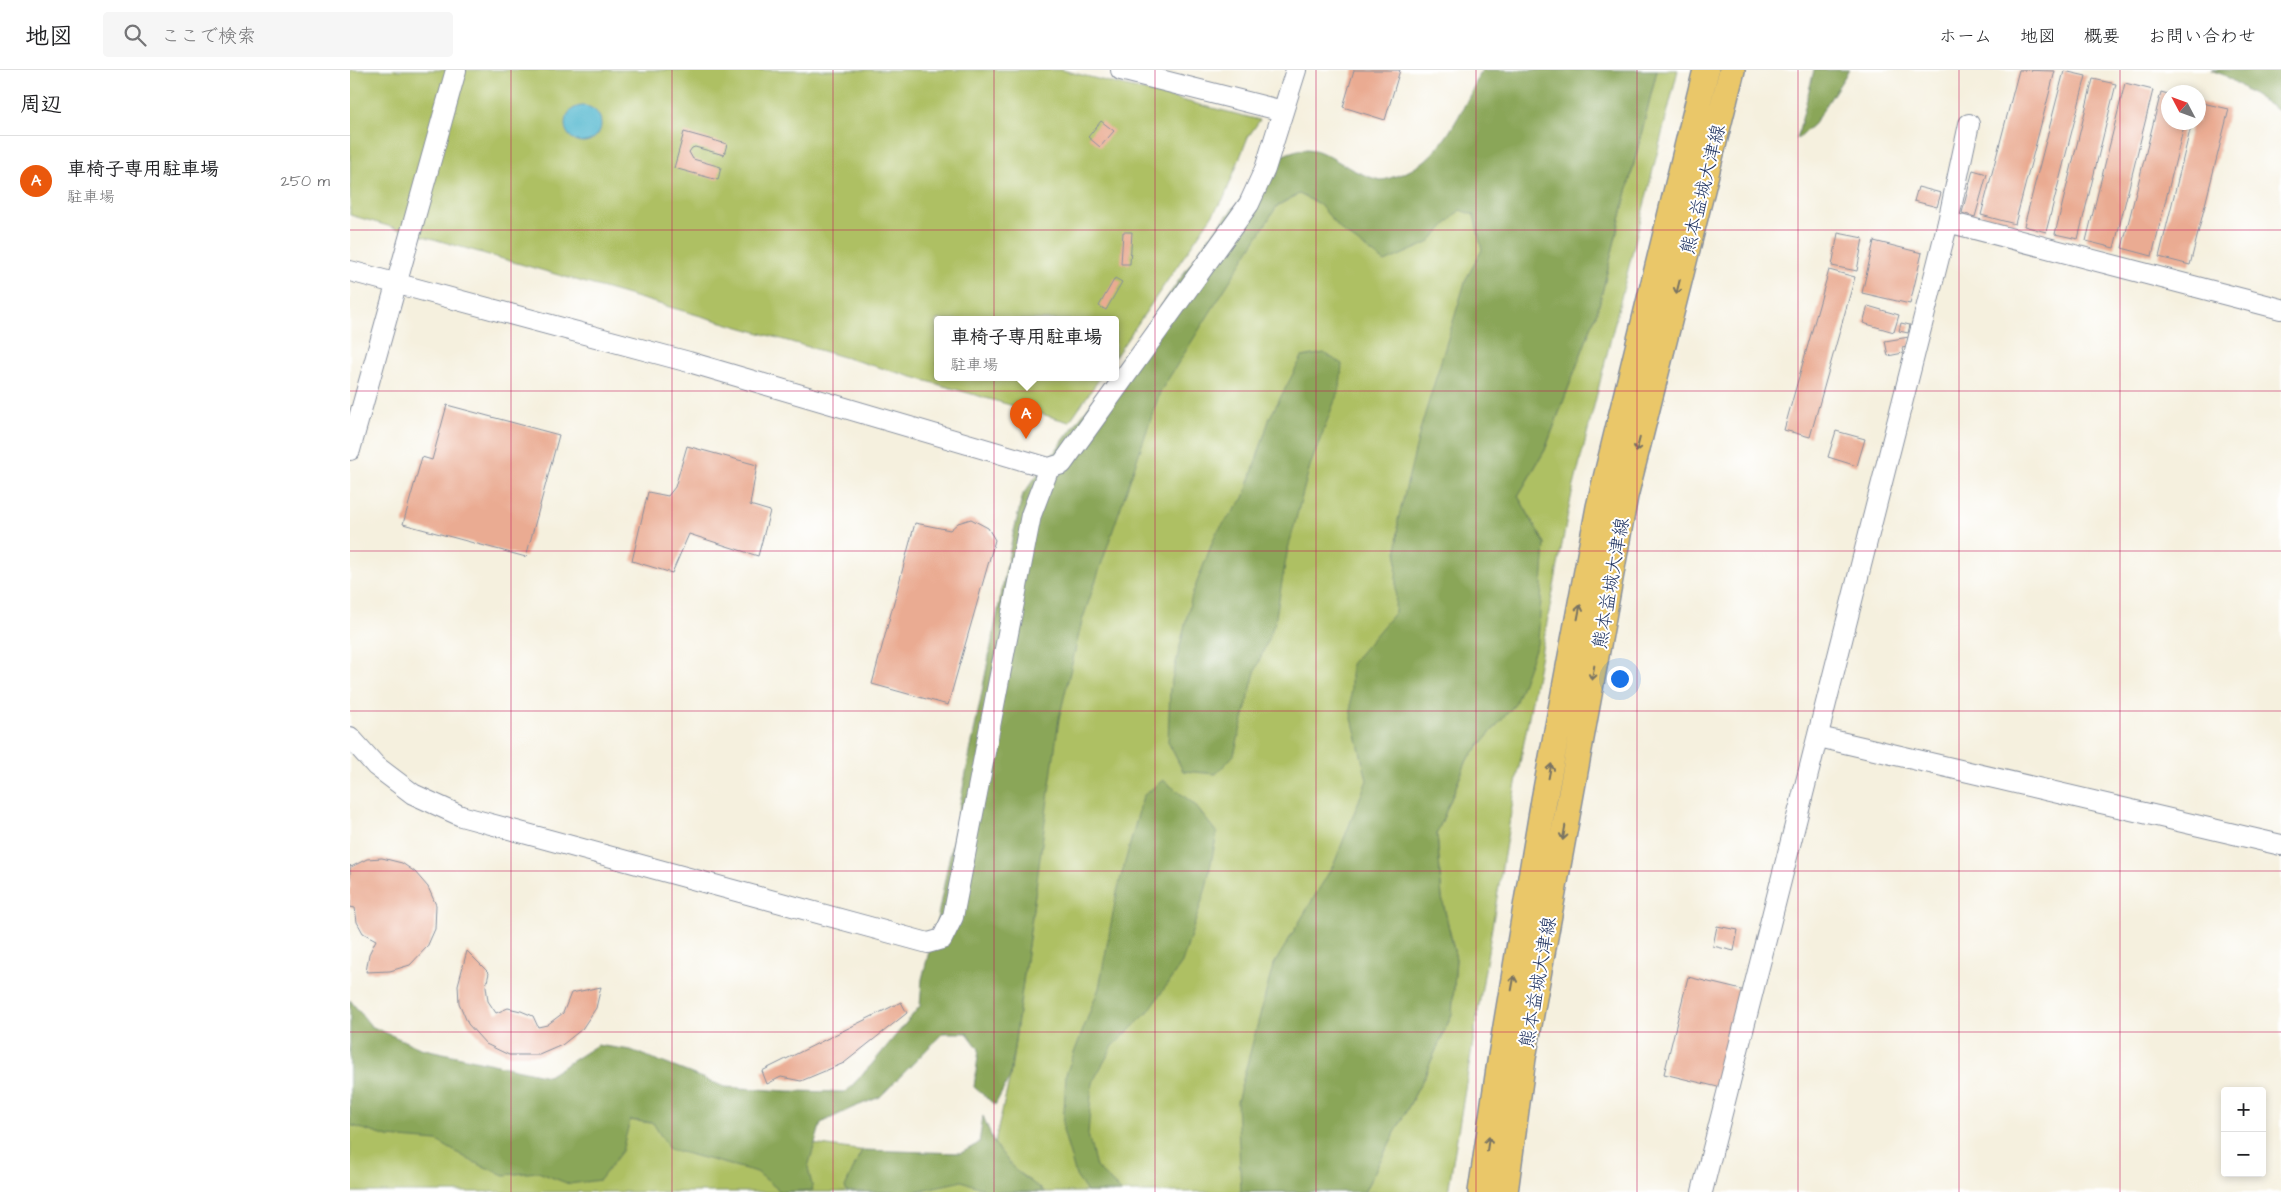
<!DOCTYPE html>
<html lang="ja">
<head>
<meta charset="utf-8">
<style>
  body { margin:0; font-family:"Architects Daughter","Klee One",sans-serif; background:#f6f6f6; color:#202124 }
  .controls { position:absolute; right:15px; bottom:15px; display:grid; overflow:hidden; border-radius:5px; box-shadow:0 2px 8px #0003 }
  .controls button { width:45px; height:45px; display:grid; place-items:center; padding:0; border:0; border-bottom:1px solid #e0e0e0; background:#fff; color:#202124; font:25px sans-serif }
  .compass { position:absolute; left:1811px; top:15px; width:45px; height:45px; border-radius:50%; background:#fff; box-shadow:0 2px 8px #0003; rotate:311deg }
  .you { position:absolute; left:1269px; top:608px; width:18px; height:18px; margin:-12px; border:4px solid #fff; border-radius:50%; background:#1a73e8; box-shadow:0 0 0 8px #1a73e833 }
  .badge { display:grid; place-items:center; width:32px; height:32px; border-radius:50%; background:#ea580c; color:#fff; font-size:16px; font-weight:700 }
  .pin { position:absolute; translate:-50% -41px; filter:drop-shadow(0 1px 2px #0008) }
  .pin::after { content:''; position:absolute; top:26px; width:18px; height:15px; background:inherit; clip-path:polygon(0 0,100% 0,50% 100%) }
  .popup { position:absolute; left:584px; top:246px; width:185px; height:65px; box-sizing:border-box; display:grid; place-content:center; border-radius:5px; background:#fff; filter:drop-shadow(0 1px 4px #0005); font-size:16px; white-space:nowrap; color:#757577 }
  .popup b { font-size:19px; color:#202124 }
  .popup::after { content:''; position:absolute; left:50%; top:100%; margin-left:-10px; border:10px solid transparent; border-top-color:#fff }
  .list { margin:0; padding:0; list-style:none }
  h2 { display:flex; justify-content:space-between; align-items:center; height:65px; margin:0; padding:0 20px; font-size:21px }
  h2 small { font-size:16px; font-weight:400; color:#757577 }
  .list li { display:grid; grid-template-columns:32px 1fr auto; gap:15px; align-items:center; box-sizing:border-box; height:90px; padding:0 20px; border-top:1px solid #e0e0e0 }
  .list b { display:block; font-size:19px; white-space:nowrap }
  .list p { margin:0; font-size:16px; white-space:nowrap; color:#757577 }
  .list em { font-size:16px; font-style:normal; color:#757577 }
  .icon { flex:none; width:28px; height:28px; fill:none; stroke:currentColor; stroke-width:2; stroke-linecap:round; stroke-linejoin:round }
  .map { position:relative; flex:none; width:1931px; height:1122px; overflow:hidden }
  header { display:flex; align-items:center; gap:30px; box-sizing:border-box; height:70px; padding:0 25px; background:#fff; border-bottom:1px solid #e0e0e0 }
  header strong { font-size:24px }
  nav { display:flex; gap:28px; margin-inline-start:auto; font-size:18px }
  .search { width:350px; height:45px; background:#f6f6f6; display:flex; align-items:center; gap:12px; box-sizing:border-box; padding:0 18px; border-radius:5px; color:#757577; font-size:19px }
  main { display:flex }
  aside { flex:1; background:#fff }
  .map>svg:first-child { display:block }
</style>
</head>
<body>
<header>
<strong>地図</strong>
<div class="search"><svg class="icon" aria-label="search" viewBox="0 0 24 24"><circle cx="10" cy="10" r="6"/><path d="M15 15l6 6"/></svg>ここで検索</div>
<nav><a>ホーム</a><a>地図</a><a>概要</a><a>お問い合わせ</a></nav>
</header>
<main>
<aside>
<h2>周辺<small></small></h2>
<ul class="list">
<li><span class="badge">A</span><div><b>車椅子専用駐車場</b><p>駐車場</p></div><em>250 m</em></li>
</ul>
</aside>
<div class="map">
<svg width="1931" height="1122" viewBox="0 0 1931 1122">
  <rect width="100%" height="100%" fill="#fff"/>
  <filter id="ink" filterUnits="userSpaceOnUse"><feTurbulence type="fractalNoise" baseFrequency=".02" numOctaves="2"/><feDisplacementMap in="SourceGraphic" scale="10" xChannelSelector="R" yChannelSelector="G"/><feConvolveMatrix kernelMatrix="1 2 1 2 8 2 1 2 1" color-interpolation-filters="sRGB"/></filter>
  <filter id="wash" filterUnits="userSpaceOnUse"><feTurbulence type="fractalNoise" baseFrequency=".0096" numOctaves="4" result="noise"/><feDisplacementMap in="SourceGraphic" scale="20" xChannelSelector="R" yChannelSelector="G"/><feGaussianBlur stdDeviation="1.12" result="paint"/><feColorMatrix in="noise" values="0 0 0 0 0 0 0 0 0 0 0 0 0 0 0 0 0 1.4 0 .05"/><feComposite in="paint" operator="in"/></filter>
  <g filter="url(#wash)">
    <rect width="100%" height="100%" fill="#f5f0de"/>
    <!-- green -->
    <path fill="#aec063" stroke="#647860" d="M 0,0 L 712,0 L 910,50 L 898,67 L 874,128 L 765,287 L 765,250 L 587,250 L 587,308 L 750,308 L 719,352 L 0,145 Z
      M 1307,0 L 1328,0 L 1221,428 L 1165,719 L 1098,1122 L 1014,1122 L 1074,1007 L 1102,944 L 1106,889 L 1092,828 L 1087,763 L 1117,690 L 1165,634 L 1195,474 L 1168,426 L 1195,380 L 1248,239 Z
      M 938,101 L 987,123 L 1134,103 L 1171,163 L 957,1122 L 0,1122 L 0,987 L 40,1019 L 639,1097 L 660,1007 L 686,816 L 694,545 L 728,429 Z"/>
    <!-- forest -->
    <path fill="#8aa659" stroke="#526a5c" d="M 1132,0 L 1307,0 L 1248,239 L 1195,380 L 1168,426 L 1195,474 L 1188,571 L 1165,634 L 1117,690 L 1087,763 L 1092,828 L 1106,889 L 1102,944 L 1074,1007 L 1014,1122 L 891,1122 L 887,1032 L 923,896 L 984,794 L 1017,710 L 1001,644 L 1001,594 L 1045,542 L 1048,450 L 1071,357 L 1116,209 L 1132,180 L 1124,145 L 1110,140 L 1078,173 L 1035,192 L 992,161 L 969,134 L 949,124 L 927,136 L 810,322 L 732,551 L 709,649 L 660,1007 L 645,1035 L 624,1017 L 629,979 L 617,963 L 593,963 L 530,1027 L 502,1038 L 471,1053 L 458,1097 L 463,1120 L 431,1122 L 407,1102 L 319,1079 L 303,1053 L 280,1050 L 272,1081 L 250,1110 L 219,1114 L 188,1102 L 154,1105 L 123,1092 L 87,1071 L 38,1067 L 0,1055 L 0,930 L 21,956 L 70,978 L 198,1006 L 247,975 L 281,980 L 375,1017 L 437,1021 L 496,1022 L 522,994 L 570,936 L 572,909 L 587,850 L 662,469 L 673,424 L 760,308 L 765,308 L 765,302 L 857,170 L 923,90 C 962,70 967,80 1003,100 C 1010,103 1023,109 1031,110 C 1036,110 1042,107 1046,106 C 1092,93 1112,39 1132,0 Z
      M 1464,0 L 1499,0 L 1464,54 L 1447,69 Z
      M 1861,0 L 1931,0 L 1931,43 L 1874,5 Z
      M 974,283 L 992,294 L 990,317 L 960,396 L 937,483 L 925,552 L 905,602 L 884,685 L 866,704 L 833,701 L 818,672 L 820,618 L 842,525 L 866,463 L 894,428 L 920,347 L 952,287 Z
      M 813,710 L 844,734 L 867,763 L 856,818 L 832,893 L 798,942 L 763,976 L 742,1013 L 738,1064 L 746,1097 L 772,1122 L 737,1122 L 726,1106 L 713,1060 L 716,1004 L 749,918 L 767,822 L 793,726 Z
      M 633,1046 L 644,1073 L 665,1100 L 695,1122 L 641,1122 L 612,1111 L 562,1122 L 497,1122 L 495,1117 L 512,1080 L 611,1083 L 629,1073 Z"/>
    <!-- water -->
    <path fill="#50b6ce" stroke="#367296" d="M215 54a18 18 0 1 1 36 0a18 18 0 1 1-36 0Z"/>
    <g id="blocks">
      <!-- building -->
      <path fill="#eaab92" d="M 1004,0 L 1050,0 L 1035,50 L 993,37 Z
        M 1669,0 L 1705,1 L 1665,154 L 1631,145 Z
        M 1714,1 L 1736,6 L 1696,162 L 1674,156 Z
        M 1743,9 L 1766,14 L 1728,169 L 1705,164 Z
        M 1775,13 L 1803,20 L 1764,178 L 1736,171 Z
        M 1811,22 L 1818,24 L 1818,52 L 1835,52 L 1802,186 L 1772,178 Z
        M 1848,32 L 1879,39 L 1840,195 L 1809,187 L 1842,52 L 1848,52 Z
        M 751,51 L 764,61 L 750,77 L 738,67 Z
        M 334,62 L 377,74 L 374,85 L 345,77 L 342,78 L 339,82 L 343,89 L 371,97 L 368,110 L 324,98 Z
        M 1623,100 L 1637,104 L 1625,147 L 1612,143 Z
        M 1568,117 L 1591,123 L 1587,137 L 1564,131 Z
        M 773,162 L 782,162 L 780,194 L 771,194 Z
        M 1488,163 L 1513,168 L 1507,201 L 1482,196 Z
        M 1524,171 L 1572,183 L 1560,234 L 1512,223 Z
        M 1479,200 L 1505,207 L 1460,367 L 1434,360 Z
        M 765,208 L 772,212 L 756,240 L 749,236 Z
        M 1518,236 L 1549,245 L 1544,262 L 1513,253 Z
        M 1551,253 L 1560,255 L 1558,263 L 1549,261 Z
        M 1559,267 L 1561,276 L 1552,278 L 1553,283 L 1538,286 L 1535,271 Z
        M 97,335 L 209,365 L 176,487 L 53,454 L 72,387 L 82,390 Z
        M 1486,361 L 1515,369 L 1507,396 L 1478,387 Z
        M 337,376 L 407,395 L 400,435 L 420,441 L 408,486 L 339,464 L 322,503 L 282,491 L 298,422 L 318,426 L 325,417 Z
        M 621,449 L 638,458 L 645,470 L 598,635 L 522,614 L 565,453 L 600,460 L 608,453 Z
        M 32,788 L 52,793 L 65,802 L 78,817 L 86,835 L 85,859 L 77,877 L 60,895 L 40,901 L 16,902 L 19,884 L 26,870 L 13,863 L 7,852 L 5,838 L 0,837 L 0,795 L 1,797 L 17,789 Z
        M 1367,856 L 1388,860 L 1384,881 L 1363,876 Z
        M 117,881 L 139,903 L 136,916 L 138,931 L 146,943 L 158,938 L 171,941 L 183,946 L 188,957 L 197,955 L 213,943 L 221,923 L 251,917 L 246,938 L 232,959 L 212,975 L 189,985 L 159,985 L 136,974 L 118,954 L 109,933 L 108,915 Z
        M 1338,907 L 1396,921 L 1372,1018 L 1314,1004 Z
        M 551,932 L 557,943 L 494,993 L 451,1011 L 431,1007 L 417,1014 L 412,1001 Z"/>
    </g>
  </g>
  <g filter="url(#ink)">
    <use href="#blocks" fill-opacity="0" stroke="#88909e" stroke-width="1"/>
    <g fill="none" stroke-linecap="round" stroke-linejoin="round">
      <defs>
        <path id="minor" d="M 771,0 L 933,41
          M 1598,152 L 1931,239
          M 0,201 L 339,292 L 699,398 L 712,394 L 899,134 L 915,99 L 946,0
          M 0,380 L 106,0
          M 0,667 L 26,696 L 63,724 L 111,746 L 578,873 L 592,869 L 603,847 L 681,445 L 699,398
          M 1469,667 L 1931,775
          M 1352,1122 L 1598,152 L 1619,54"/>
        <path id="major" d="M 1131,1122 L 1150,992 L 1194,730 L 1249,437 L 1356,0
          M 1155,1122 L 1173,988 L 1275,426 L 1382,0"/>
      </defs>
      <!-- minor casing -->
      <use href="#minor" stroke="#88909e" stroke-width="22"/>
      <!-- major casing -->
      <use href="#major" stroke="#88909e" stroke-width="28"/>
      <!-- minor -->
      <use href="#minor" stroke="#fff" stroke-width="20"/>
      <!-- major -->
      <use href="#major" stroke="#eac769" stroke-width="25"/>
    </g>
    <!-- one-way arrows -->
    <defs><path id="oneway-shaft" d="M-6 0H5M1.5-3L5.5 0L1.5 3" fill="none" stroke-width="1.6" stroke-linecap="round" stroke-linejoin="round" transform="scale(1.25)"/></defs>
    <g stroke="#787363">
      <use href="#oneway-shaft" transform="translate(1328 217) rotate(104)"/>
      <use href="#oneway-shaft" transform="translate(1288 375) rotate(104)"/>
      <use href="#oneway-shaft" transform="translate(1229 542) rotate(-79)"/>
      <use href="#oneway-shaft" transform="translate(1243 603) rotate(100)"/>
      <use href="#oneway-shaft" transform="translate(1200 701) rotate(-79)"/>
      <use href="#oneway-shaft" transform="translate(1214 763) rotate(100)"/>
      <use href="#oneway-shaft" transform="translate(1163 913) rotate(-80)"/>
      <use href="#oneway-shaft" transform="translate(1138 1074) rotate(-82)"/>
    </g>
  </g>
  <!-- grid -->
  <path fill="none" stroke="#c2185b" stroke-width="1" stroke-opacity="0.55" d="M 161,0 L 161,1122M 322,0 L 322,1122M 483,0 L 483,1122M 644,0 L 644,1122M 805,0 L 805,1122M 966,0 L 966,1122M 1126,0 L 1126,1122M 1287,0 L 1287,1122M 1448,0 L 1448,1122M 1609,0 L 1609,1122M 1770,0 L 1770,1122M 0,160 L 1931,160M 0,321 L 1931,321M 0,481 L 1931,481M 0,641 L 1931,641M 0,801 L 1931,801M 0,962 L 1931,962"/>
  <g text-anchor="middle" stroke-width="4" stroke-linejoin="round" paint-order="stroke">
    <!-- street labels -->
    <g font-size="19" fill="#1b2f5e" stroke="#fff">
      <text transform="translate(1352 119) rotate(-76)" y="7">熊本益城大津線</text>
      <text transform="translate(1260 513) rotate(-80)" y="7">熊本益城大津線</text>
      <text transform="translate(1187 912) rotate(-80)" y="7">熊本益城大津線</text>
    </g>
  </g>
</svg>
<div class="controls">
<button>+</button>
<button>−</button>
</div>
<svg class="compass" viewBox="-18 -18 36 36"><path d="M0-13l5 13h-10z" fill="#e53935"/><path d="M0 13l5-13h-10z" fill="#757577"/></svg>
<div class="you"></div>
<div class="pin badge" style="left:676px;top:369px">A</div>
<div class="popup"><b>車椅子専用駐車場</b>駐車場</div>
</div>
</main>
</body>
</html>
